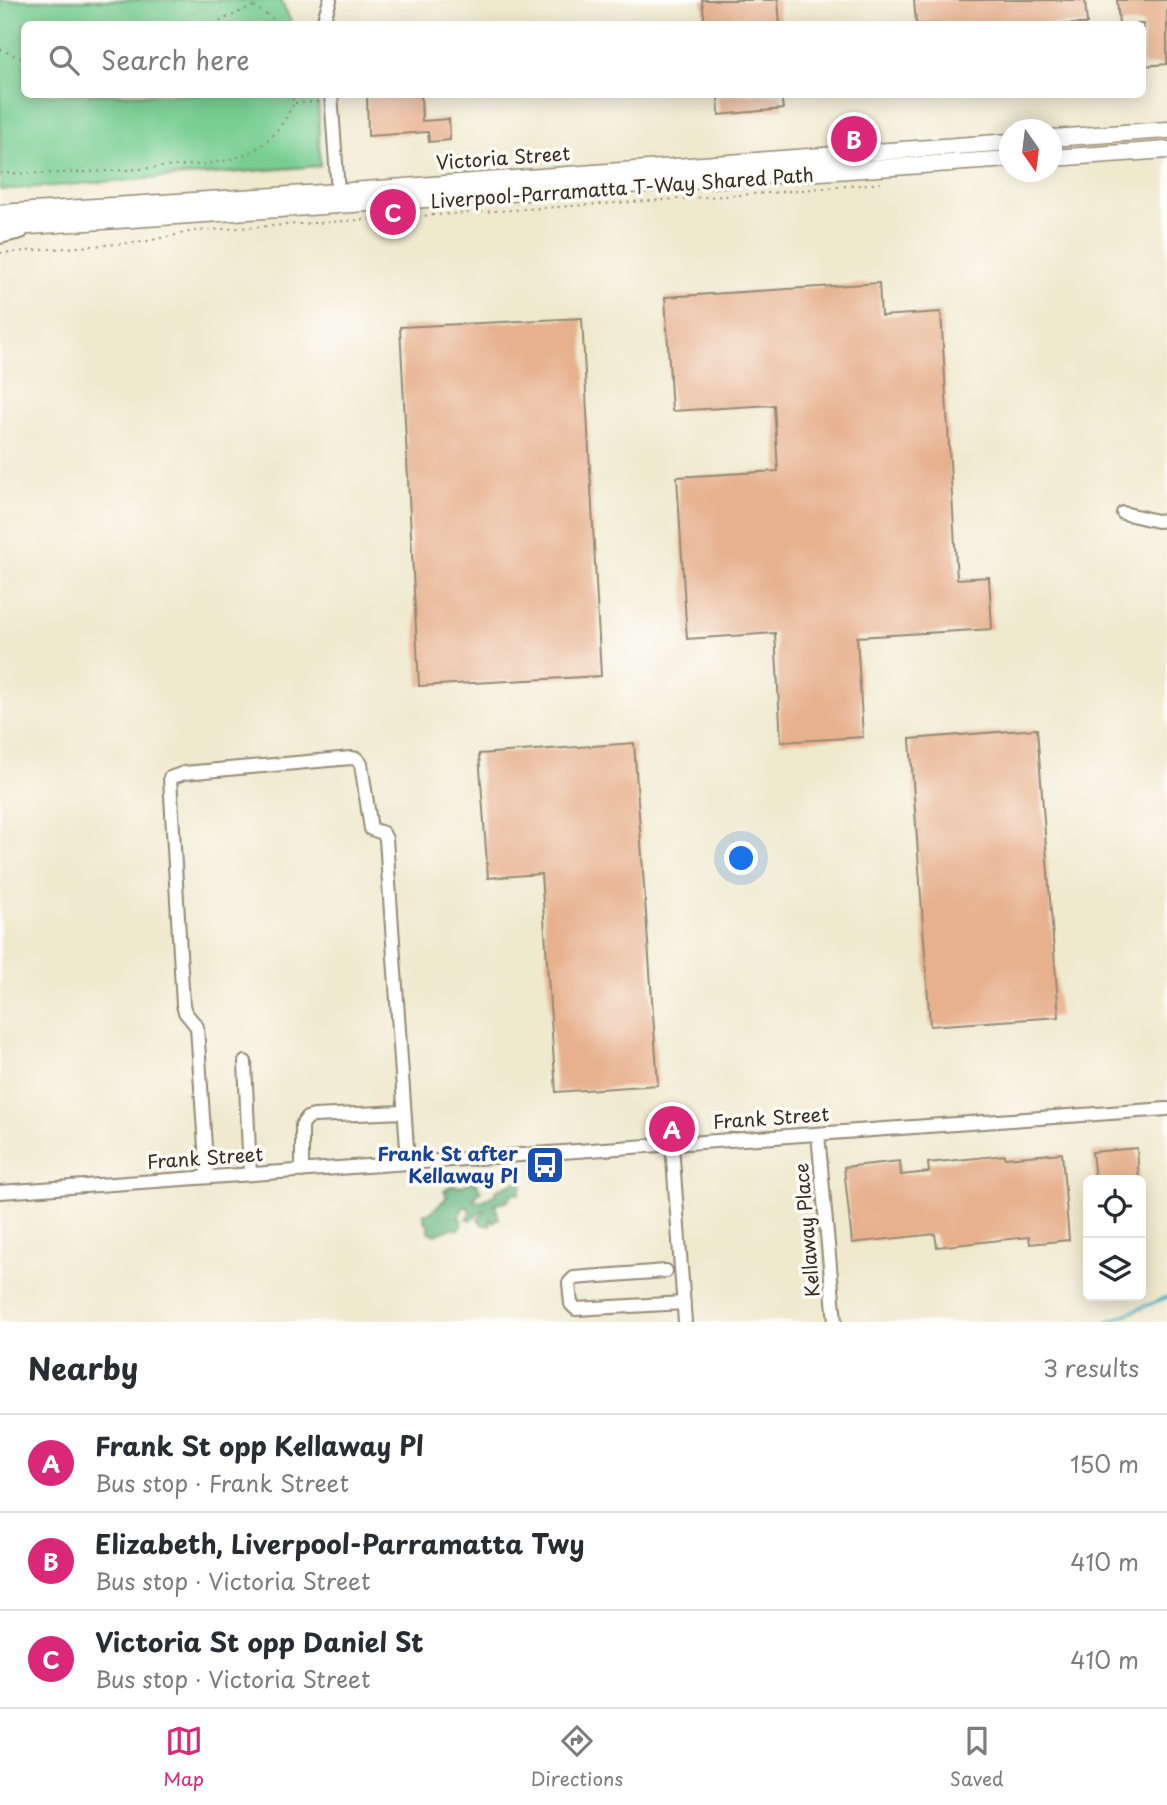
<!DOCTYPE html>
<html lang="en">
<head>
<meta charset="utf-8">
<style>
  body { margin:0; font-family:"Playpen Sans",sans-serif; background:#f2f2f3; color:#2b2b33 }
  .controls { position:absolute; right:21px; bottom:21px; display:grid; overflow:hidden; border-radius:10px; box-shadow:0 4px 18px #0003 }
  .controls button { width:63px; height:63px; display:grid; place-items:center; padding:0; border:0; border-bottom:2px solid #e1e1e2; background:#fff; color:#2b2b33; font:35px sans-serif }
  .compass { position:absolute; left:999px; top:119px; width:63px; height:63px; border-radius:50%; background:#fff; box-shadow:0 4px 18px #0003; rotate:166deg }
  .you { position:absolute; left:742px; top:859px; width:24px; height:24px; margin:-18px; border:5px solid #fff; border-radius:50%; background:#1a73e8; box-shadow:0 0 0 10px #1a73e833 }
  .badge { display:grid; place-items:center; width:46px; height:46px; border-radius:50%; background:#db2777; color:#fff; font-size:23px; font-weight:700 }
  .pin { position:absolute; translate:-50% -50%; border:4px solid #fff; box-shadow:0 2px 7px #0006 }
  .list { margin:0; padding:0; list-style:none }
  h2 { display:flex; justify-content:space-between; align-items:center; height:91px; margin:0; padding:0 28px; font-size:30px }
  h2 small { font-size:23px; font-weight:400; color:#7c7c81 }
  .list li { display:grid; grid-template-columns:46px 1fr auto; gap:21px; align-items:center; box-sizing:border-box; height:98px; padding:0 28px; border-top:2px solid #e1e1e2 }
  .list b { display:block; font-size:26px; white-space:nowrap }
  .list p { margin:0; font-size:23px; white-space:nowrap; color:#7c7c81 }
  .list em { font-size:23px; font-style:normal; color:#7c7c81 }
  .icon { flex:none; width:38px; height:38px; fill:none; stroke:currentColor; stroke-width:2; stroke-linecap:round; stroke-linejoin:round }
  .map { position:relative; flex:none; width:1167px; height:1322px; overflow:hidden }
  .search { position:absolute; background:#fff; box-shadow:0 4px 18px #0003; left:21px; right:21px; top:21px; height:77px; display:flex; align-items:center; gap:18px; box-sizing:border-box; padding:0 24px; border-radius:10px; color:#7c7c81; font-size:26px }
  .sheet { height:385px; background:#fff }
  nav { display:flex; justify-content:space-around; align-items:center; box-sizing:border-box; height:98px; border-top:2px solid #e1e1e2; background:#fff; font-size:19px; color:#7c7c81 }
  nav a { display:grid; justify-items:center; gap:4px }
  nav .on { color:#db2777 }
  .map>svg:first-child { display:block }
</style>
</head>
<body>
<div class="map">
<svg width="1167" height="1322" viewBox="0 0 1167 1322">
  <rect width="100%" height="100%" fill="#fdfcf7"/>
  <filter id="ink" filterUnits="userSpaceOnUse"><feTurbulence type="fractalNoise" baseFrequency=".0143" numOctaves="2"/><feDisplacementMap in="SourceGraphic" scale="14" xChannelSelector="R" yChannelSelector="G"/><feConvolveMatrix kernelMatrix="1 2 1 2 8 2 1 2 1" color-interpolation-filters="sRGB"/></filter>
  <filter id="wash" filterUnits="userSpaceOnUse"><feTurbulence type="fractalNoise" baseFrequency=".00686" numOctaves="4" result="noise"/><feDisplacementMap in="SourceGraphic" scale="28" xChannelSelector="R" yChannelSelector="G"/><feGaussianBlur stdDeviation="1.57" result="paint"/><feColorMatrix in="noise" values="0 0 0 0 0 0 0 0 0 0 0 0 0 0 0 0 0 1.4 0 .05"/><feComposite in="paint" operator="in"/></filter>
  <g filter="url(#wash)">
    <rect width="100%" height="100%" fill="#efe9ce"/>
    <!-- green -->
    <path fill="#78ce92" stroke="#5a7c58" stroke-width="2" d="M 0,0 L 281,0 L 292,24 L 24,24 L 24,94 L 318,95 L 320,166 L 0,190 Z"/>
    <!-- forest -->
    <path fill="#62b17c" stroke="#4e6e4d" stroke-width="2" d="M 521,1180 L 523,1185 L 519,1194 L 513,1193 L 507,1202 L 495,1203 L 499,1219 L 493,1222 L 491,1219 L 490,1225 L 483,1225 L 478,1219 L 485,1212 L 484,1210 L 470,1220 L 467,1219 L 471,1212 L 465,1205 L 458,1217 L 462,1220 L 461,1227 L 456,1230 L 453,1228 L 435,1235 L 428,1231 L 428,1224 L 424,1221 L 424,1213 L 430,1213 L 447,1197 L 444,1191 L 454,1185 L 458,1187 L 475,1181 L 481,1191 L 473,1199 L 481,1201 L 494,1195 L 497,1189 Z"/>
    <g fill="none" stroke-linecap="round" stroke-linejoin="round">
      <!-- stream -->
      <path stroke="#40acbf" stroke-width="3.5" d="M 1108,1322 L 1167,1297"/>
    </g>
    <g id="blocks">
      <!-- building -->
      <path fill="#e7b18e" d="M 702,0 L 778,0 L 780,24 L 705,24 Z
        M 914,0 L 1085,0 L 1087,24 L 916,24 Z
        M 1117,0 L 1167,0 L 1167,64 L 1143,66 L 1143,24 L 1119,24 Z
        M 367,94 L 421,94 L 422,121 L 449,119 L 450,140 L 429,142 L 428,132 L 368,136 Z
        M 732,94 L 781,94 L 783,109 L 719,115 L 718,96 Z
        M 879,283 L 881,316 L 941,312 L 957,579 L 989,577 L 992,629 L 857,637 L 863,737 L 781,742 L 775,633 L 687,639 L 677,477 L 778,471 L 774,405 L 672,411 L 665,297 Z
        M 582,318 L 601,676 L 419,686 L 400,327 Z
        M 1037,729 L 1059,1017 L 930,1026 L 910,739 Z
        M 634,743 L 658,1085 L 556,1092 L 541,874 L 488,878 L 479,754 Z
        M 1137,1148 L 1139,1180 L 1095,1180 L 1092,1152 Z
        M 1062,1153 L 1069,1240 L 1030,1244 L 1029,1237 L 937,1247 L 935,1234 L 852,1243 L 844,1167 L 900,1161 L 901,1175 L 929,1172 L 928,1163 L 1005,1155 L 1005,1158 Z"/>
    </g>
  </g>
  <g filter="url(#ink)">
    <use href="#blocks" fill-opacity="0" stroke="#958a76" stroke-width="2"/>
    <g fill="none" stroke-linecap="round" stroke-linejoin="round">
      <defs>
        <path id="minor" d="M 326,24 L 325,16 L 330,0
          M 331,94 L 338,192
          M 0,237 L 21,232
          M 1123,513 L 1157,521 L 1167,520
          M 245,1062 L 250,1174
          M 818,1134 L 835,1322
          M 672,1145 L 685,1322
          M 302,1171 L 302,1125 L 307,1118 L 314,1116 L 403,1112
          M 207,1177 L 197,1027 L 185,1012 L 183,1005 L 170,778 L 184,773 L 351,758 L 357,759 L 361,764 L 371,829 L 383,833 L 386,839 L 408,1163
          M 0,1192 L 1167,1109
          M 666,1271 L 574,1278 L 569,1283 L 571,1304 L 576,1309 L 684,1303"/>
        <path id="major" d="M 1052,138 L 1167,130
          M 1052,158 L 1167,150
          M 0,213 L 338,192 L 1010,142
          M 0,228 L 1010,159"/>
      </defs>
      <!-- minor casing -->
      <use href="#minor" stroke="#958a76" stroke-width="16"/>
      <!-- major casing -->
      <use href="#major" stroke="#958a76" stroke-width="19"/>
      <!-- path -->
      <path stroke="#958a76" stroke-width="2" stroke-dasharray="2 5" stroke-linecap="butt" d="M 251,0 L 253,6 L 282,24
        M 213,24 L 253,6
        M 0,49 L 24,60
        M 295,103 L 321,102
        M 0,173 C 54,174 108,172 162,167 C 192,165 225,165 252,151 C 271,142 285,121 294,103 L 291,94
        M 1014,173 L 1037,172
        M 0,253 L 143,242 L 194,231 L 768,193 L 882,183"/>
      <!-- minor -->
      <use href="#minor" stroke="#fff" stroke-width="12"/>
      <!-- major -->
      <use href="#major" stroke="#fff" stroke-width="16"/>
    </g>
  </g>
  <!-- icons -->
  <defs>
    <symbol id="bus-square" viewBox="-11 -11 22 22"><rect x="-9" y="-9" width="18" height="18" rx="4" fill="#1a4fb4" stroke="#fdfcf7"/><path d="M-5-6H5V4H4V6H2V4H-2V6H-4V4H-5ZM-3.5-4V0h7V-4ZM-3.5 1.2v1.5H-2V1.2ZM2 1.2v1.5H3.5V1.2Z" fill="#fff"/></symbol>
  </defs>
  <g fill-rule="evenodd">
    <use href="#bus-square" x="523" y="1143" width="44" height="44"/>
  </g>
  <g text-anchor="middle" stroke-width="7" stroke-linejoin="round" paint-order="stroke">
    <!-- street labels -->
    <g font-size="19" fill="#3b2a1e" stroke="#fdfcf7">
      <text transform="translate(503 158) rotate(-4)" y="7">Victoria Street</text>
      <text transform="translate(622 188) rotate(-4)" y="7">Liverpool-Parramatta T-Way Shared Path</text>
      <text transform="translate(771 1118) rotate(-4)" y="7">Frank Street</text>
      <text transform="translate(205 1158) rotate(-4)" y="7">Frank Street</text>
      <text transform="translate(807 1230) rotate(-95)" y="7">Kellaway Place</text>
    </g>
    <!-- transit labels -->
    <g font-size="19" font-weight="bold" fill="#164399" stroke="#fdfcf7" text-anchor="end">
      <text x="518" y="1161">Frank St after<tspan x="518" dy="22">Kellaway Pl</tspan></text>
    </g>
  </g>
</svg>
<div class="controls">
<button><svg class="icon" aria-label="locate" viewBox="0 0 24 24"><circle cx="12" cy="12" r="6"/><path d="M12 2v4M12 18v4M2 12h4M18 12h4"/></svg></button>
<button><svg class="icon" aria-label="layers" viewBox="0 0 24 24"><path d="M12 4l9 5-9 5-9-5zM3 14l9 5 9-5"/></svg></button>
</div>
<svg class="compass" viewBox="-18 -18 36 36"><path d="M0-13l5 13h-10z" fill="#e53935"/><path d="M0 13l5-13h-10z" fill="#7c7c81"/></svg>
<div class="you"></div>
<div class="pin badge" style="left:672px;top:1129px">A</div>
<div class="pin badge" style="left:854px;top:139px">B</div>
<div class="pin badge" style="left:393px;top:212px">C</div>
<div class="search"><svg class="icon" aria-label="search" viewBox="0 0 24 24"><circle cx="10" cy="10" r="6"/><path d="M15 15l6 6"/></svg>Search here</div>
</div>
<section class="sheet">
<h2>Nearby<small>3 results</small></h2>
<ul class="list">
<li><span class="badge">A</span><div><b>Frank St opp Kellaway Pl</b><p>Bus stop · Frank Street</p></div><em>150 m</em></li>
<li><span class="badge">B</span><div><b>Elizabeth, Liverpool-Parramatta Twy</b><p>Bus stop · Victoria Street</p></div><em>410 m</em></li>
<li><span class="badge">C</span><div><b>Victoria St opp Daniel St</b><p>Bus stop · Victoria Street</p></div><em>410 m</em></li>
</ul>
</section>
<nav>
<a class="on"><svg class="icon" aria-label="map" viewBox="0 0 24 24"><path d="M3 6l6-2 6 2 6-2v14l-6 2-6-2-6 2zM9 4v14M15 6v14"/></svg>Map</a>
<a><svg class="icon" aria-label="directions" viewBox="0 0 24 24"><path d="M12 3l9 9-9 9-9-9zM9 14v-3h6M13 9l2 2-2 2"/></svg>Directions</a>
<a><svg class="icon" aria-label="saved" viewBox="0 0 24 24"><path d="M7 4h10v16l-5-4-5 4z"/></svg>Saved</a>
</nav>
</body>
</html>
